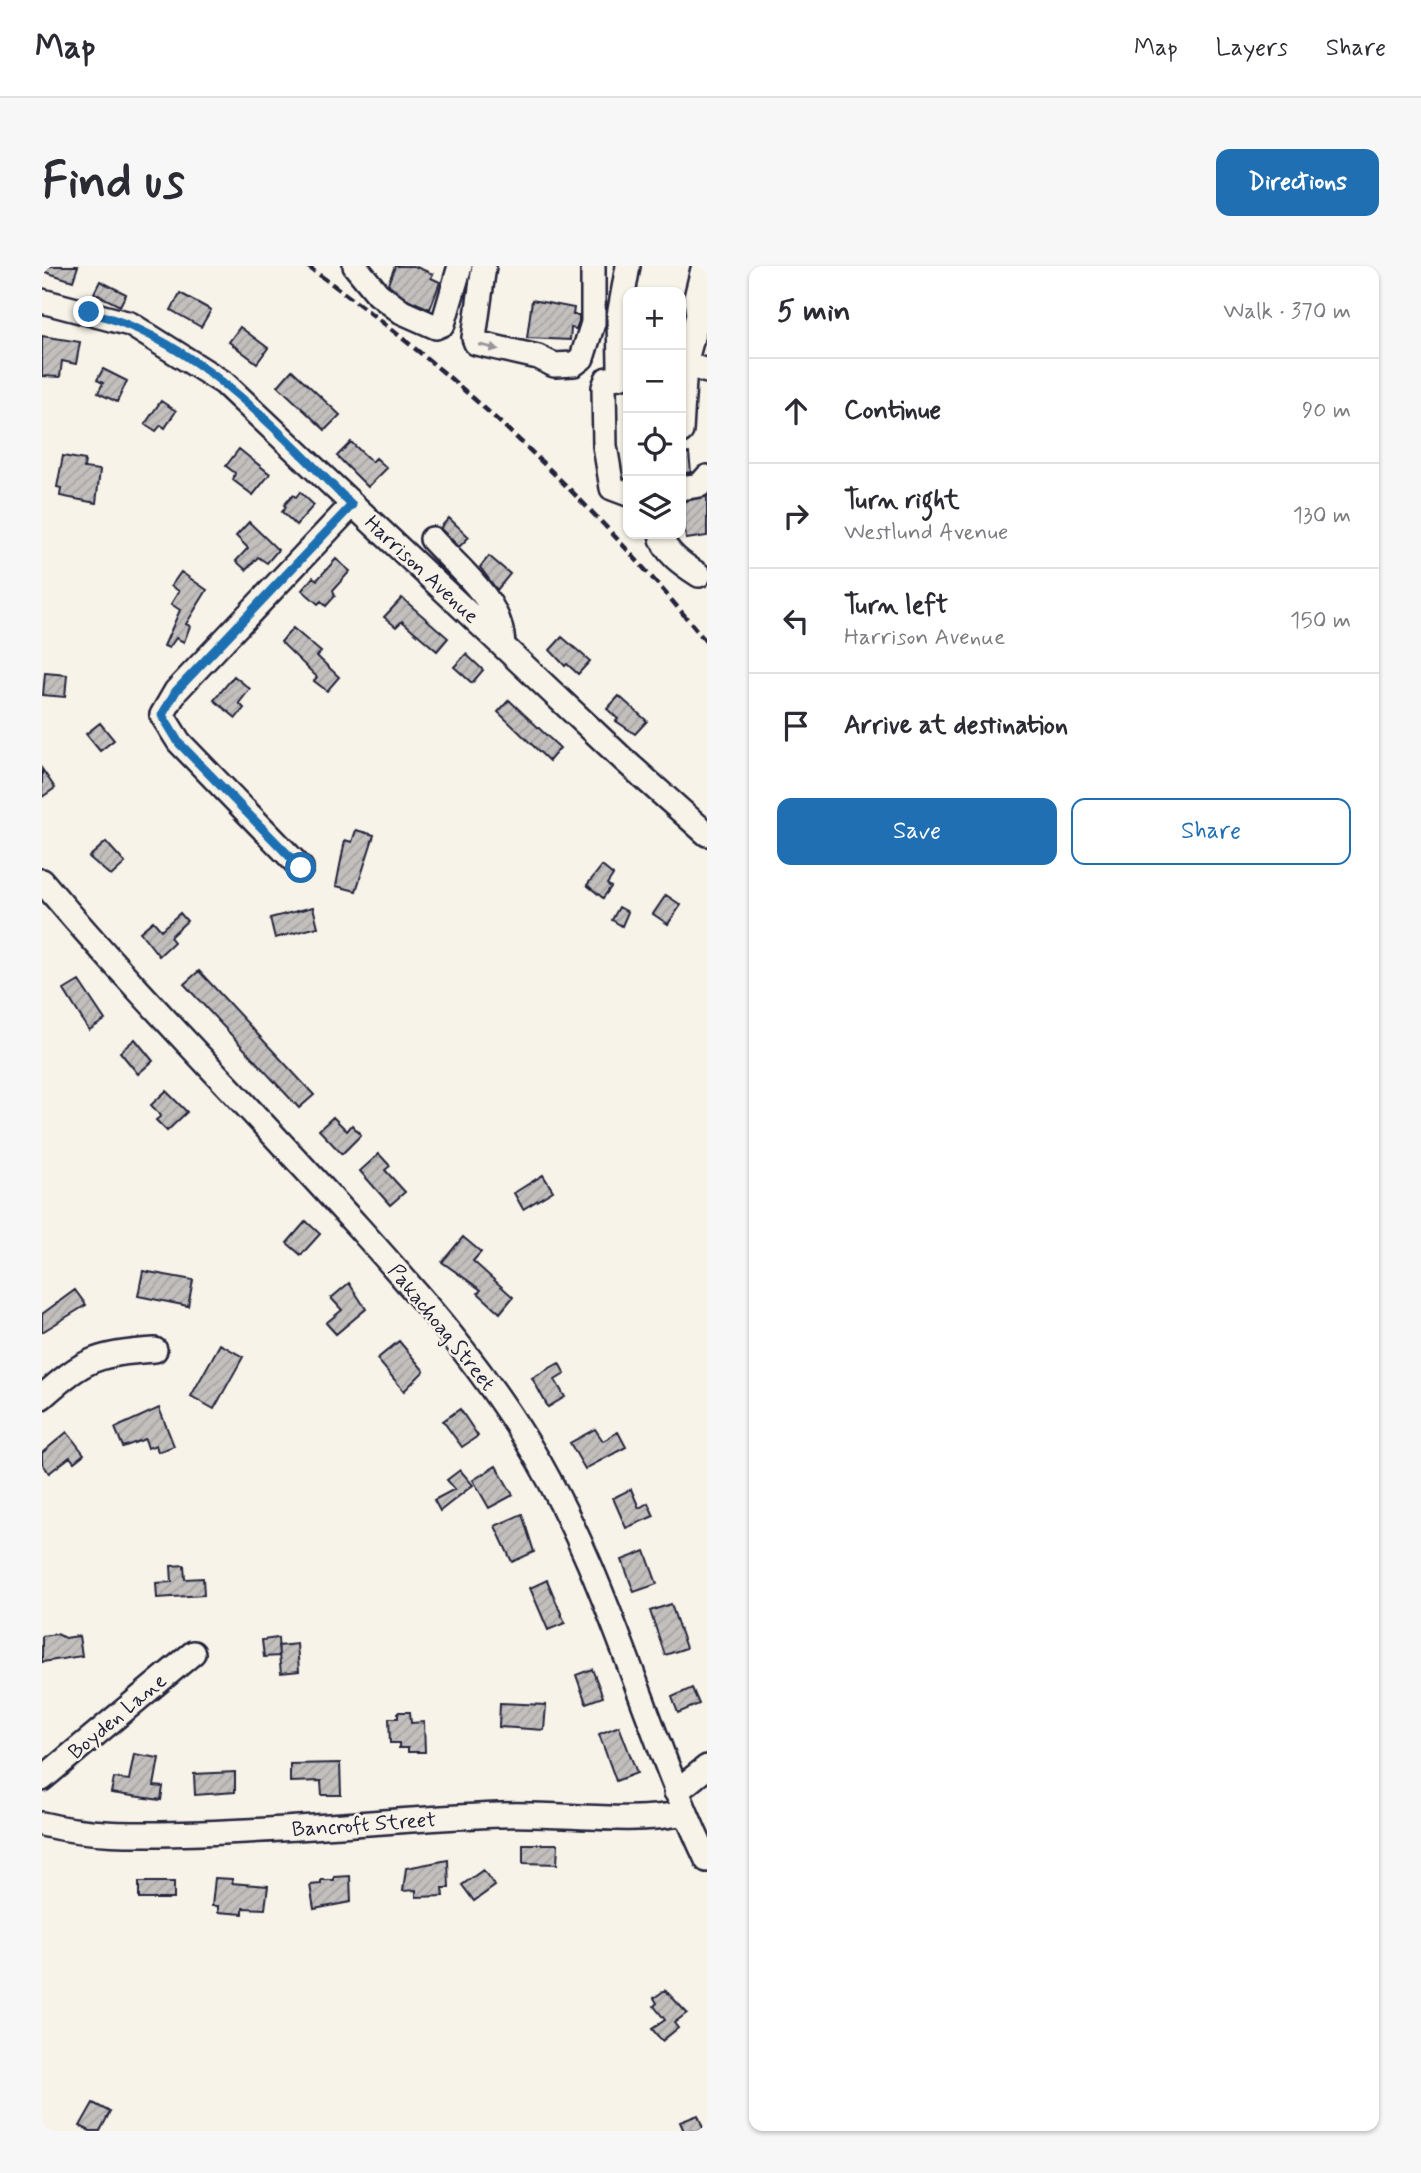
<!DOCTYPE html>
<html lang="en">
<head>
<meta charset="utf-8">
<style>
  body { margin:0; font-family:Mynerve,sans-serif; background:#f7f7f7; color:#2b2b33 }
  .controls { position:absolute; right:21px; top:21px; display:grid; overflow:hidden; border-radius:14px; box-shadow:0 2px 5px #0004 }
  .controls button { width:63px; height:63px; display:grid; place-items:center; padding:0; border:0; border-bottom:2px solid #e1e1e2; background:#fff; color:#2b2b33; font:35px sans-serif }
  .stop { position:absolute; width:21px; height:21px; margin:-16px; border:5px solid #1f6fb2; border-radius:50%; background:#fff }
  .stop.end { background:#1f6fb2; border-color:#fff; box-shadow:0 2px 7px #0008 }
  .list { margin:0; padding:0; list-style:none }
  h2 { display:flex; justify-content:space-between; align-items:center; height:91px; margin:0; padding:0 28px; font-size:30px }
  h2 small { font-size:23px; font-weight:400; color:#7c7c81 }
  .list li { display:grid; grid-template-columns:46px 1fr auto; gap:21px; align-items:center; box-sizing:border-box; height:105px; padding:0 28px; border-top:2px solid #e1e1e2 }
  .list b { display:block; font-size:26px; white-space:nowrap }
  .list p { margin:0; font-size:23px; white-space:nowrap; color:#7c7c81 }
  .list em { font-size:23px; font-style:normal; color:#7c7c81 }
  .actions { display:flex; gap:14px; padding:21px 28px }
  .actions a { flex:1; padding:16px 0; border:2px solid #1f6fb2; border-radius:14px; text-align:center; font-size:24px; color:#1f6fb2 }
  .actions .main { background:#1f6fb2; color:#fff }
  .icon { flex:none; width:38px; height:38px; fill:none; stroke:currentColor; stroke-width:2; stroke-linecap:round; stroke-linejoin:round }
  .map { position:relative; flex:none; width:665px; height:1865px; overflow:hidden; border-radius:14px }
  header { display:flex; align-items:center; gap:42px; box-sizing:border-box; height:98px; padding:0 35px; background:#fff; border-bottom:2px solid #e1e1e2 }
  header strong { font-size:33px }
  nav { display:flex; gap:38px; margin-inline-start:auto; font-size:24px }
  .intro { display:flex; align-items:center; justify-content:space-between; box-sizing:border-box; height:168px; padding:0 42px }
  h1 { margin:0; font-size:49px }
  .button { padding:18px 32px; border-radius:14px; background:#1f6fb2; color:#fff; font-size:24px; font-weight:700 }
  main { display:flex; gap:42px; padding:0 42px }
  aside { flex:1; background:#fff; border-radius:14px; box-shadow:0 2px 5px #0004 }
  .map>svg:first-child { display:block }
</style>
</head>
<body>
<header>
<strong>Map</strong>
<nav><a>Map</a><a>Layers</a><a>Share</a></nav>
</header>
<div class="intro"><h1>Find us</h1><a class="button">Directions</a></div>
<main>
<div class="map">
<svg width="665" height="1865" viewBox="0 0 665 1865">
  <defs>
    <pattern id="building-hatch" width="6" height="6" patternUnits="userSpaceOnUse" patternTransform="scale(1.75)"><rect width="6" height="6" fill="#c2bfbd"/><path d="M-1 1l2-2M0 6l6-6M5 7l2-2" fill="none" stroke="#a6a4a3"/></pattern>
  </defs>
  <rect width="100%" height="100%" fill="#f7f3e8"/>
  <filter id="ink" filterUnits="userSpaceOnUse"><feTurbulence type="fractalNoise" baseFrequency=".0143" numOctaves="2"/><feDisplacementMap in="SourceGraphic" scale="14" xChannelSelector="R" yChannelSelector="G"/><feConvolveMatrix kernelMatrix="1 2 1 2 8 2 1 2 1" color-interpolation-filters="sRGB"/></filter>
  <g filter="url(#ink)">
    <!-- building -->
    <path fill="url(#building-hatch)" stroke="#22223b" stroke-width="2" d="M 0,0 L 36,0 L 31,15 L 0,5 Z
      M 353,0 L 372,0 L 391,8 L 389,12 L 398,16 L 388,43 L 367,34 L 346,18 Z
      M 58,15 L 84,28 L 78,40 L 52,27 Z
      M 138,27 L 169,44 L 159,61 L 129,44 Z
      M 490,34 L 532,42 L 531,49 L 537,49 L 537,55 L 534,63 L 529,62 L 528,74 L 485,72 Z
      M 198,61 L 226,82 L 215,97 L 187,76 Z
      M 0,70 L 38,76 L 34,98 L 20,95 L 18,111 L 0,110 Z
      M 61,103 L 85,115 L 75,136 L 56,127 L 61,117 L 55,114 Z
      M 250,104 L 298,149 L 283,164 L 236,120 Z
      M 119,135 L 134,145 L 123,162 L 119,159 L 114,165 L 103,158 Z
      M 309,176 L 330,196 L 334,192 L 345,202 L 326,221 L 295,190 Z
      M 197,183 L 228,208 L 211,229 L 191,214 L 193,207 L 184,200 Z
      M 647,187 L 649,206 L 639,208 L 639,188 Z
      M 21,190 L 43,194 L 42,202 L 58,204 L 54,237 L 18,230 L 19,222 L 15,221 Z
      M 258,226 L 272,239 L 254,259 L 240,246 L 244,241 L 242,239 L 251,229 L 254,231 Z
      M 665,230 L 665,270 L 644,273 L 640,236 Z
      M 407,252 L 427,271 L 417,281 L 398,262 Z
      M 207,256 L 236,284 L 225,297 L 216,291 L 204,304 L 194,295 L 206,282 L 194,270 Z
      M 447,290 L 468,308 L 455,324 L 438,301 Z
      M 294,293 L 308,305 L 291,324 L 293,330 L 284,340 L 279,335 L 276,338 L 260,324 L 271,311 L 275,314 Z
      M 139,306 L 165,324 L 144,358 L 148,360 L 142,376 L 134,372 L 127,382 L 122,380 L 138,344 L 129,338 L 137,325 L 129,320 Z
      M 360,332 L 406,372 L 395,385 L 360,355 L 354,361 L 342,351 Z
      M 251,362 L 279,386 L 275,390 L 297,411 L 285,425 L 272,415 L 275,411 L 239,376 Z
      M 520,371 L 548,395 L 536,408 L 525,398 L 523,400 L 508,384 Z
      M 424,388 L 441,404 L 430,417 L 412,401 Z
      M 3,407 L 25,409 L 23,431 L 1,429 Z
      M 192,410 L 208,423 L 197,437 L 202,442 L 194,452 L 172,434 Z
      M 577,430 L 605,455 L 593,468 L 574,455 L 576,453 L 565,443 Z
      M 467,434 L 518,482 L 507,495 L 456,446 Z
      M 58,457 L 72,474 L 58,485 L 44,468 Z
      M 0,503 L 13,522 L 0,531 Z
      M 314,564 L 332,569 L 314,625 L 294,620 L 303,574 L 310,576 Z
      M 64,576 L 83,597 L 69,610 L 47,591 Z
      M 560,600 L 571,609 L 565,618 L 569,621 L 561,632 L 545,619 Z
      M 624,629 L 639,639 L 626,658 L 611,648 Z
      M 271,641 L 276,661 L 233,672 L 228,652 Z
      M 577,641 L 586,646 L 580,660 L 570,654 Z
      M 138,647 L 145,655 L 128,671 L 132,676 L 117,690 L 98,666 L 111,655 L 119,664 Z
      M 157,705 L 272,829 L 257,842 L 142,718 Z
      M 37,715 L 63,754 L 47,764 L 22,724 Z
      M 93,773 L 111,795 L 96,808 L 78,786 Z
      M 124,825 L 145,846 L 125,865 L 114,854 L 119,850 L 109,839 Z
      M 291,851 L 305,865 L 310,859 L 319,869 L 300,888 L 277,864 Z
      M 337,888 L 348,900 L 343,904 L 363,926 L 348,939 L 318,905 Z
      M 501,909 L 511,925 L 481,943 L 472,927 Z
      M 264,955 L 278,968 L 259,989 L 245,977 Z
      M 421,971 L 439,986 L 431,995 L 471,1031 L 458,1047 L 436,1027 L 439,1024 L 400,996 Z
      M 101,1005 L 151,1014 L 146,1040 L 96,1030 Z
      M 307,1017 L 324,1043 L 294,1068 L 284,1057 L 300,1044 L 289,1032 Z
      M 33,1024 L 44,1039 L 0,1066 L 0,1048 Z
      M 357,1075 L 382,1105 L 362,1125 L 335,1093 Z
      M 178,1078 L 201,1091 L 172,1143 L 149,1130 Z
      M 517,1097 L 523,1108 L 513,1114 L 523,1131 L 506,1141 L 490,1112 Z
      M 117,1142 L 132,1180 L 116,1186 L 114,1179 L 106,1182 L 103,1173 L 81,1181 L 73,1162 Z
      M 418,1143 L 436,1170 L 420,1181 L 401,1155 Z
      M 553,1163 L 561,1175 L 576,1166 L 584,1181 L 543,1203 L 528,1177 Z
      M 25,1166 L 42,1188 L 32,1196 L 28,1191 L 7,1207 L 0,1197 L 0,1187 Z
      M 454,1200 L 471,1229 L 447,1242 L 431,1214 Z
      M 418,1204 L 431,1219 L 398,1245 L 392,1234 L 413,1223 L 405,1214 Z
      M 589,1223 L 597,1242 L 606,1237 L 612,1250 L 584,1262 L 571,1232 Z
      M 480,1248 L 492,1286 L 470,1296 L 453,1260 Z
      M 603,1285 L 615,1318 L 592,1326 L 580,1294 Z
      M 142,1299 L 143,1313 L 161,1312 L 162,1329 L 115,1332 L 114,1317 L 130,1316 L 129,1300 Z
      M 505,1314 L 523,1357 L 506,1364 L 488,1322 Z
      M 629,1338 L 644,1382 L 623,1389 L 608,1345 Z
      M 15,1368 L 23,1372 L 37,1370 L 40,1390 L 0,1396 L 0,1370 Z
      M 236,1372 L 237,1390 L 222,1391 L 220,1374 Z
      M 255,1378 L 257,1405 L 239,1407 L 236,1380 Z
      M 550,1403 L 561,1431 L 544,1437 L 534,1409 Z
      M 650,1422 L 657,1438 L 636,1447 L 630,1431 Z
      M 458,1437 L 504,1439 L 502,1464 L 457,1461 Z
      M 356,1446 L 368,1446 L 369,1457 L 382,1456 L 383,1486 L 366,1486 L 366,1482 L 357,1482 L 357,1477 L 348,1477 L 347,1452 L 356,1452 Z
      M 577,1460 L 595,1507 L 574,1515 L 557,1468 Z
      M 92,1488 L 117,1492 L 112,1520 L 121,1521 L 119,1534 L 69,1527 L 72,1512 L 87,1514 Z
      M 298,1497 L 299,1529 L 280,1529 L 279,1515 L 248,1516 L 248,1498 Z
      M 193,1506 L 193,1526 L 153,1529 L 152,1508 Z
      M 481,1578 L 516,1578 L 515,1598 L 481,1597 Z
      M 406,1594 L 407,1622 L 401,1622 L 402,1630 L 374,1631 L 374,1624 L 361,1625 L 364,1602 Z
      M 441,1604 L 453,1620 L 432,1635 L 420,1619 Z
      M 308,1610 L 309,1636 L 272,1643 L 268,1619 L 279,1618 L 279,1614 L 292,1614 L 292,1611 Z
      M 173,1612 L 190,1613 L 190,1617 L 226,1620 L 223,1643 L 201,1642 L 201,1648 L 176,1646 L 176,1640 L 170,1640 Z
      M 97,1616 L 132,1616 L 132,1633 L 97,1633 Z
      M 623,1724 L 645,1747 L 632,1757 L 636,1762 L 620,1775 L 610,1763 L 623,1754 L 612,1740 L 615,1737 L 612,1732 Z
      M 51,1837 L 68,1846 L 58,1865 L 48,1865 L 38,1860 Z
      M 656,1849 L 662,1865 L 642,1865 L 638,1856 Z"/>
    <g fill="none" stroke-linecap="round" stroke-linejoin="round">
      <defs>
        <path id="minor" d="M 313,0 L 336,28 L 360,46 L 394,61 L 401,58 L 418,0
          M 442,0 L 432,72 L 434,77 L 496,91 L 512,99 L 532,98 L 540,92 L 551,57 L 551,0
          M 586,0 L 577,50 L 578,100 L 586,100
          M 661,3 L 654,32 L 656,49 L 664,38
          M 0,35 L 88,58 L 182,117 L 582,494 L 665,568
          M 656,49 L 643,98 L 665,105
          M 639,98 L 643,98 L 639,165
          M 578,100 L 578,111 L 565,113 L 562,121 L 563,180 L 570,222 L 586,228
          M 639,222 L 658,219 L 665,211
          M 619,268 C 621,286 643,300 657,309
          M 390,273 C 418,304 460,335 461,379
          M 259,602 L 137,476 L 120,449 L 134,425 L 310,239
          M 0,615 C 101,735 212,845 317,962 C 378,1030 436,1096 484,1174 C 565,1304 600,1456 665,1594
          M 0,1131 C 44,1092 55,1088 113,1084
          M 0,1513 L 151,1387
          M 634,1526 L 665,1501
          M 0,1558 C 52,1571 106,1568 159,1567 C 259,1564 358,1553 457,1549 C 519,1546 583,1559 643,1547"/>
      </defs>
      <!-- minor casing -->
      <use href="#minor" stroke="#22223b" stroke-width="28"/>
      <!-- minor -->
      <use href="#minor" stroke="#f7f3e8" stroke-width="23"/>
      <!-- rail -->
      <path stroke="#22223b" stroke-width="4.5" stroke-dasharray="10 5" stroke-linecap="butt" d="M 265,0 C 414,106 550,234 665,377"/>
    </g>
    <!-- one-way arrows -->
    <defs><path id="oneway-solid" d="M-6-.8H1V-3.2L6.5 0L1 3.2V.8H-6Z" transform="scale(1.75)"/></defs>
    <use fill="#97959a" href="#oneway-solid" transform="translate(447 81) rotate(13)"/>
  </g>
  <g fill="none" stroke-linecap="round" stroke-linejoin="round" filter="url(#ink)">
    <!-- route -->
    <path stroke="#1f6fb2" stroke-width="9" d="M 47,46 C 155,73 233,163 310,239 L 134,425 L 120,449 L 137,477 L 259,602"/>
  </g>
  <g text-anchor="middle" stroke-width="5" stroke-linejoin="round" paint-order="stroke">
    <!-- street labels -->
    <g font-size="21" fill="#22223b" stroke="#f7f3e8">
      <text transform="translate(380 303) rotate(43)" y="7">Harrison Avenue</text>
      <text transform="translate(400 1061) rotate(51)" y="7">Pakachoag Street</text>
      <text transform="translate(75 1450) rotate(-40)" y="7">Boyden Lane</text>
      <text transform="translate(322 1558) rotate(-4)" y="7">Bancroft Street</text>
    </g>
  </g>
</svg>
<div class="controls">
<button>+</button>
<button>−</button>
<button><svg class="icon" aria-label="locate" viewBox="0 0 24 24"><circle cx="12" cy="12" r="6"/><path d="M12 2v4M12 18v4M2 12h4M18 12h4"/></svg></button>
<button><svg class="icon" aria-label="layers" viewBox="0 0 24 24"><path d="M12 4l9 5-9 5-9-5zM3 14l9 5 9-5"/></svg></button>
</div>
<div class="stop" style="left:259px;top:602px"></div>
<div class="stop end" style="left:47px;top:46px"></div>
</div>
<aside>
<h2>5 min<small>Walk · 370 m</small></h2>
<ul class="list">
<li><svg class="icon" aria-label="ahead" viewBox="0 0 24 24"><path d="M12 20V5M6 11l6-6 6 6"/></svg><div><b>Continue</b></div><em>90 m</em></li>
<li><svg class="icon" aria-label="right" viewBox="0 0 24 24"><path d="M7 20v-9h11M14 6l5 5-5 5"/></svg><div><b>Turn right</b><p>Westlund Avenue</p></div><em>130 m</em></li>
<li><svg class="icon" aria-label="left" viewBox="0 0 24 24"><path d="M17 20v-9H6M10 6l-5 5 5 5"/></svg><div><b>Turn left</b><p>Harrison Avenue</p></div><em>150 m</em></li>
<li><svg class="icon" aria-label="arrive" viewBox="0 0 24 24"><path d="M6 21V4h12l-3 4 3 4H6"/></svg><div><b>Arrive at destination</b></div></li>
</ul>
<div class="actions"><a class="main">Save</a><a>Share</a></div>
</aside>
</main>
</body>
</html>
